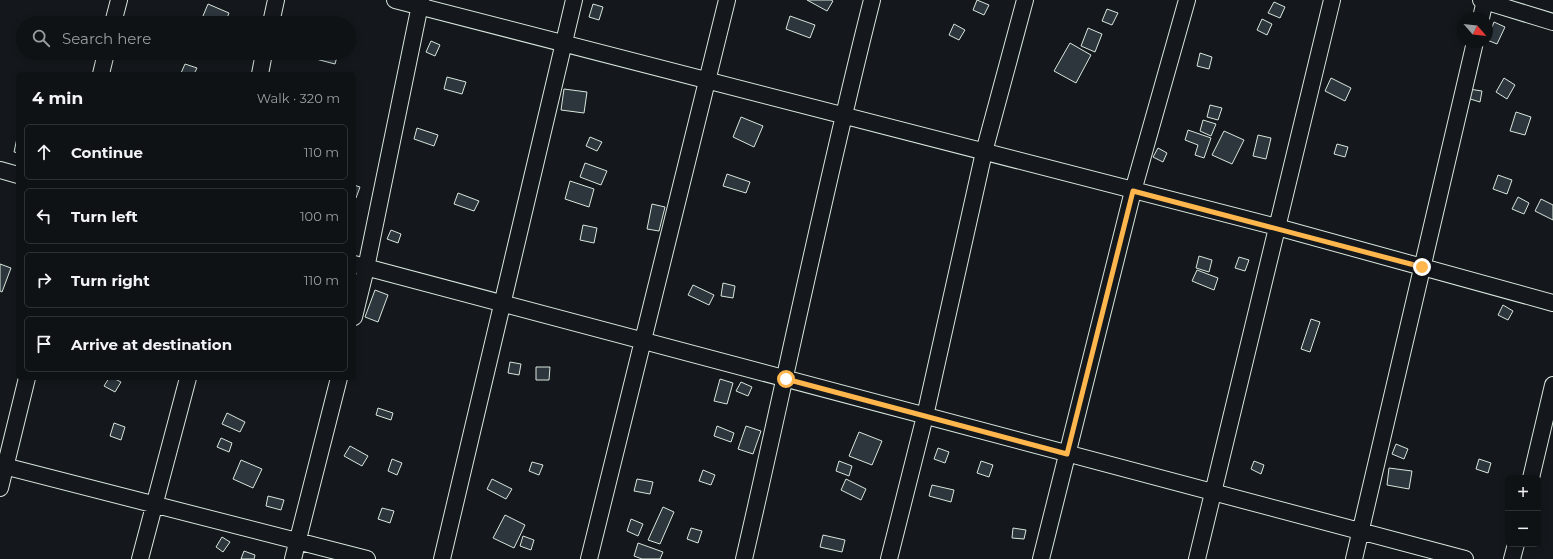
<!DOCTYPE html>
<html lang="en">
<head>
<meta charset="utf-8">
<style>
  body { margin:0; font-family:Montserrat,sans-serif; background:#181b1e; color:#f1f3f6 }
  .controls { position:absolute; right:12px; bottom:12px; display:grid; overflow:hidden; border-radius:6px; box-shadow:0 2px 6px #0003 }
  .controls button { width:36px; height:36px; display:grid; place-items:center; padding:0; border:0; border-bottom:1px solid #2f3234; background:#0f1215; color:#f1f3f6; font:20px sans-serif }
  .compass { position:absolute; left:1457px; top:12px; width:36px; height:36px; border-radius:50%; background:#0f1215; box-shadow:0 2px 6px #0003; rotate:118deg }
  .stop { position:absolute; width:12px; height:12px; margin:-9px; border:3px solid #ffb74d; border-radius:50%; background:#fff }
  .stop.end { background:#ffb74d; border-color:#fff; box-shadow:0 1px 4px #0008 }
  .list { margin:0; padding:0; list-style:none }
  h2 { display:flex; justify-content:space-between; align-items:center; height:52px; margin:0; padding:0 16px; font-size:17px }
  h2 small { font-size:13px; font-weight:400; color:#9b9ea0 }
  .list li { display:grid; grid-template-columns:26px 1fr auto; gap:12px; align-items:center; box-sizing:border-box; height:56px; margin:0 8px 8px; padding:0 8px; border:1px solid #2f3234; border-radius:6px }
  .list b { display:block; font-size:15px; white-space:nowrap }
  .list em { font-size:13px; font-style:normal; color:#9b9ea0 }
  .icon { flex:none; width:22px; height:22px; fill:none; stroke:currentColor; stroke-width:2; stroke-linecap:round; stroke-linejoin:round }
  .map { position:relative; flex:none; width:1553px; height:559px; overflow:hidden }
  .search { position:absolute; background:#0f1215; box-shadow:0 2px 6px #0003; left:16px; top:16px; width:340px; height:44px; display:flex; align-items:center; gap:10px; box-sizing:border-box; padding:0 14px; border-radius:22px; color:#9b9ea0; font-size:15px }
  .panel { position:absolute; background:#0f1215; box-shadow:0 2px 6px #0003; left:16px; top:72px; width:340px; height:308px; border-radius:6px }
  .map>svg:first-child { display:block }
</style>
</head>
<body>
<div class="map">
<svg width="1553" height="559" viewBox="0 0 1553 559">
  <rect width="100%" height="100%" fill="#14181c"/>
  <!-- building -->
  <path fill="#2c363c" stroke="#d8e6dc" d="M 807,0 L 831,0 L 833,1 L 827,11 Z
    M 977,0 L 989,5 L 984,15 L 973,10 Z
    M 1274,2 L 1285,7 L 1280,18 L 1268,13 Z
    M 208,4 L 229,13 L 225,23 L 200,23 Z
    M 593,4 L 603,7 L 599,20 L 589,17 Z
    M 1107,9 L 1118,13 L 1112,25 L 1102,21 Z
    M 790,16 L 815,25 L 810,38 L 786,29 Z
    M 1262,19 L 1272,24 L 1267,35 L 1257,30 Z
    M 1494,22 L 1505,27 L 1497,44 L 1487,40 Z
    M 954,24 L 965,30 L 959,40 L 949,35 Z
    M 1088,28 L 1102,34 L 1095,52 L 1081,46 Z
    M 431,41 L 440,45 L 435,56 L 426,52 Z
    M 1070,43 L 1091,55 L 1076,83 L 1054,71 Z
    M 314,53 L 338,53 L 335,64 L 312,58 Z
    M 1200,53 L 1212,57 L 1209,69 L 1197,66 Z
    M 185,64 L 197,68 L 194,74 L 181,73 Z
    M 447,77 L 466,82 L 462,94 L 444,89 Z
    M 1331,78 L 1351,88 L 1345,101 L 1325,91 Z
    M 1504,78 L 1515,85 L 1507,99 L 1496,92 Z
    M 564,89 L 587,92 L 584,113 L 561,110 Z
    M 1469,89 L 1482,91 L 1480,102 L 1467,98 Z
    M 1210,105 L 1222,108 L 1218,120 L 1207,117 Z
    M 1516,112 L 1531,117 L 1525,135 L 1510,131 Z
    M 741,117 L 763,126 L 754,147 L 733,137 Z
    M 1203,120 L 1216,124 L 1211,136 L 1200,131 Z
    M 417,128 L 438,135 L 434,146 L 414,139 Z
    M 1188,130 L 1211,138 L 1204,158 L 1195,155 L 1198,145 L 1185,140 Z
    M 1224,131 L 1244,140 L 1232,164 L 1212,155 Z
    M 1258,135 L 1271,138 L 1266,159 L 1253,156 Z
    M 590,137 L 602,142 L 597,151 L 586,146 Z
    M 17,138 L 18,138 L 18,153 L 14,152 Z
    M 1337,144 L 1348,147 L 1345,157 L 1334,154 Z
    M 1158,148 L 1167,153 L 1163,162 L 1153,157 Z
    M 585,163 L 607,171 L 601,185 L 580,177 Z
    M 727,174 L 750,182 L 746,193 L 723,186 Z
    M 1498,175 L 1512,180 L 1507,194 L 1493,189 Z
    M 570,181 L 594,189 L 589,207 L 565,199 Z
    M 354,185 L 360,187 L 356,198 L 354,197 Z
    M 458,193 L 479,201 L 474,211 L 454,204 Z
    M 1518,197 L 1529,203 L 1524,214 L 1512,209 Z
    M 1541,199 L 1553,205 L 1553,220 L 1535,211 Z
    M 652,204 L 665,207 L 659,231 L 647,229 Z
    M 583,225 L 597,228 L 594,243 L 580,240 Z
    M 391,230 L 401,234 L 398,243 L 387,239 Z
    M 1199,256 L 1212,260 L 1209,272 L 1196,268 Z
    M 1239,257 L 1249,260 L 1245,271 L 1235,268 Z
    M 0,264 L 11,268 L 2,292 L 0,291 Z
    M 1197,270 L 1218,278 L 1214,290 L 1192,281 Z
    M 723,283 L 735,286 L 733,298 L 721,296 Z
    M 693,285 L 714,295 L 709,305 L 688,295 Z
    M 375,290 L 388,295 L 378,322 L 365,317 Z
    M 1503,305 L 1513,311 L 1508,320 L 1498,315 Z
    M 1311,319 L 1320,322 L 1310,352 L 1301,349 Z
    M 510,362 L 521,364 L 519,375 L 508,373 Z
    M 536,367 L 550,367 L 549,380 L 536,380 Z
    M 109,378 L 113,378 L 121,382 L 115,392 L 104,386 Z
    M 720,379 L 733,383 L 727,404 L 714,401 Z
    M 741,382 L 752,387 L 748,396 L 736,391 Z
    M 378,408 L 393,413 L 391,420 L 376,415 Z
    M 227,413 L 245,422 L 240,432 L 222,424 Z
    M 114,423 L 125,427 L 121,440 L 110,436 Z
    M 717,426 L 734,433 L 731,442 L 714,436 Z
    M 746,426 L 761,431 L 753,454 L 738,449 Z
    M 859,432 L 882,441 L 872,465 L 849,456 Z
    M 221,438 L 232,443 L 229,452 L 217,447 Z
    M 1396,444 L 1408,449 L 1404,459 L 1392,454 Z
    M 350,446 L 368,456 L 362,466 L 344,456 Z
    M 938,448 L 949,452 L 945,463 L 934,459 Z
    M 392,459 L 402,463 L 397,475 L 388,471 Z
    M 1479,459 L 1491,463 L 1488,473 L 1476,469 Z
    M 241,460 L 262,469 L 253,488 L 233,479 Z
    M 839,461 L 852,466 L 849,476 L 836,471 Z
    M 981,461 L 993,465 L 989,477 L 977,473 Z
    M 1254,461 L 1264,465 L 1261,474 L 1251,469 Z
    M 532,462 L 543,465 L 539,475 L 529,471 Z
    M 1389,468 L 1412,471 L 1409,489 L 1387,485 Z
    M 703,470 L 715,475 L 711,485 L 699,481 Z
    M 492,479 L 512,489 L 506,499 L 487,489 Z
    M 637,479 L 653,482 L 650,494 L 634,491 Z
    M 846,479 L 866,489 L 861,500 L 841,490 Z
    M 932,485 L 954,490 L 951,502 L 929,496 Z
    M 268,496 L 284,500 L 281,510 L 266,506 Z
    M 663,507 L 674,512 L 660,544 L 648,540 Z
    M 382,508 L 394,511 L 390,523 L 378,519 Z
    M 505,515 L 525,525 L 514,548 L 493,538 Z
    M 631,519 L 643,524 L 638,536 L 627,531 Z
    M 691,528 L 702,531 L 698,543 L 687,539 Z
    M 1013,528 L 1026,530 L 1024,539 L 1012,538 Z
    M 823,535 L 845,540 L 842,552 L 820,547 Z
    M 523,536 L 534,540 L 531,550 L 520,546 Z
    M 222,537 L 230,542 L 223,552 L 216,547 Z
    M 638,543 L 663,552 L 660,559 L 642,559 L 634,556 Z
    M 244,551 L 255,555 L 254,559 L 241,559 Z"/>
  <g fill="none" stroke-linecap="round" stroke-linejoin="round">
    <defs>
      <path id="street" d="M 395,0 L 1277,227 L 1553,303
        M 1481,0 L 1553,22
        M 1481,18 L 1485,0
        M 113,23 L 119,0
        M 271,23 L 276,0
        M 101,74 L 106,53
        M 260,74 L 264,53
        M 0,170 L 18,175
        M 354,264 L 1465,559
        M 354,317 L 366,268 L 421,0
        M 0,465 L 367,559
        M 1531,478 L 1553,385
        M 0,488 L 27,378
        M 140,559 L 188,378
        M 293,559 L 339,378
        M 442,559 L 574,0
        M 589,559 L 727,0
        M 744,559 C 787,373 825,185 872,0
        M 889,559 L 925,416 L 984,152 L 1025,0
        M 1041,559 L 1133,191 L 1187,0
        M 1197,559 L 1332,0
        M 1354,559 L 1475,42
        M 1512,559 L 1516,544"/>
    </defs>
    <!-- street casing -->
    <use href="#street" stroke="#d8e6dc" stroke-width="18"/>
    <!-- street -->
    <use href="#street" stroke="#14181c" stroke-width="16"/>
  </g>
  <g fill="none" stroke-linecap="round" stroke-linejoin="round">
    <!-- route -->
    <path stroke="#ffb74d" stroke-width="5" d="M 786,379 L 1067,454 L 1133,191 L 1422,267"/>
  </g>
</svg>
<div class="controls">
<button>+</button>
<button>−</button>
</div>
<svg class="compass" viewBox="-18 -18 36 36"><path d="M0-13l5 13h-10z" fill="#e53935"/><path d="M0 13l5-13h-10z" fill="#9b9ea0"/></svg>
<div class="stop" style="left:786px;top:379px"></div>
<div class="stop end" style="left:1422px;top:267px"></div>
<div class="search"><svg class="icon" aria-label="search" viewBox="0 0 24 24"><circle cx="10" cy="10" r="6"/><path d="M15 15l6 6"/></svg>Search here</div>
<section class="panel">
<h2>4 min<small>Walk · 320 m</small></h2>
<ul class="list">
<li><svg class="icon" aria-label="ahead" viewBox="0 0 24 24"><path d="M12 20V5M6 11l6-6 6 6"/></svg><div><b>Continue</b></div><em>110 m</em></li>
<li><svg class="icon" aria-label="left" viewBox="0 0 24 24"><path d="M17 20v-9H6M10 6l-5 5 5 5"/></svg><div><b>Turn left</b></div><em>100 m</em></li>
<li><svg class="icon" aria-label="right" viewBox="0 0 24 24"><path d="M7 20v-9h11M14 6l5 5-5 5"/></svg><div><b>Turn right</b></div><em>110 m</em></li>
<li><svg class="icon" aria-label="arrive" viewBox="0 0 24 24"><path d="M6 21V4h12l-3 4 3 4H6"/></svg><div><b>Arrive at destination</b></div></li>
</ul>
</section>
</div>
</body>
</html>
